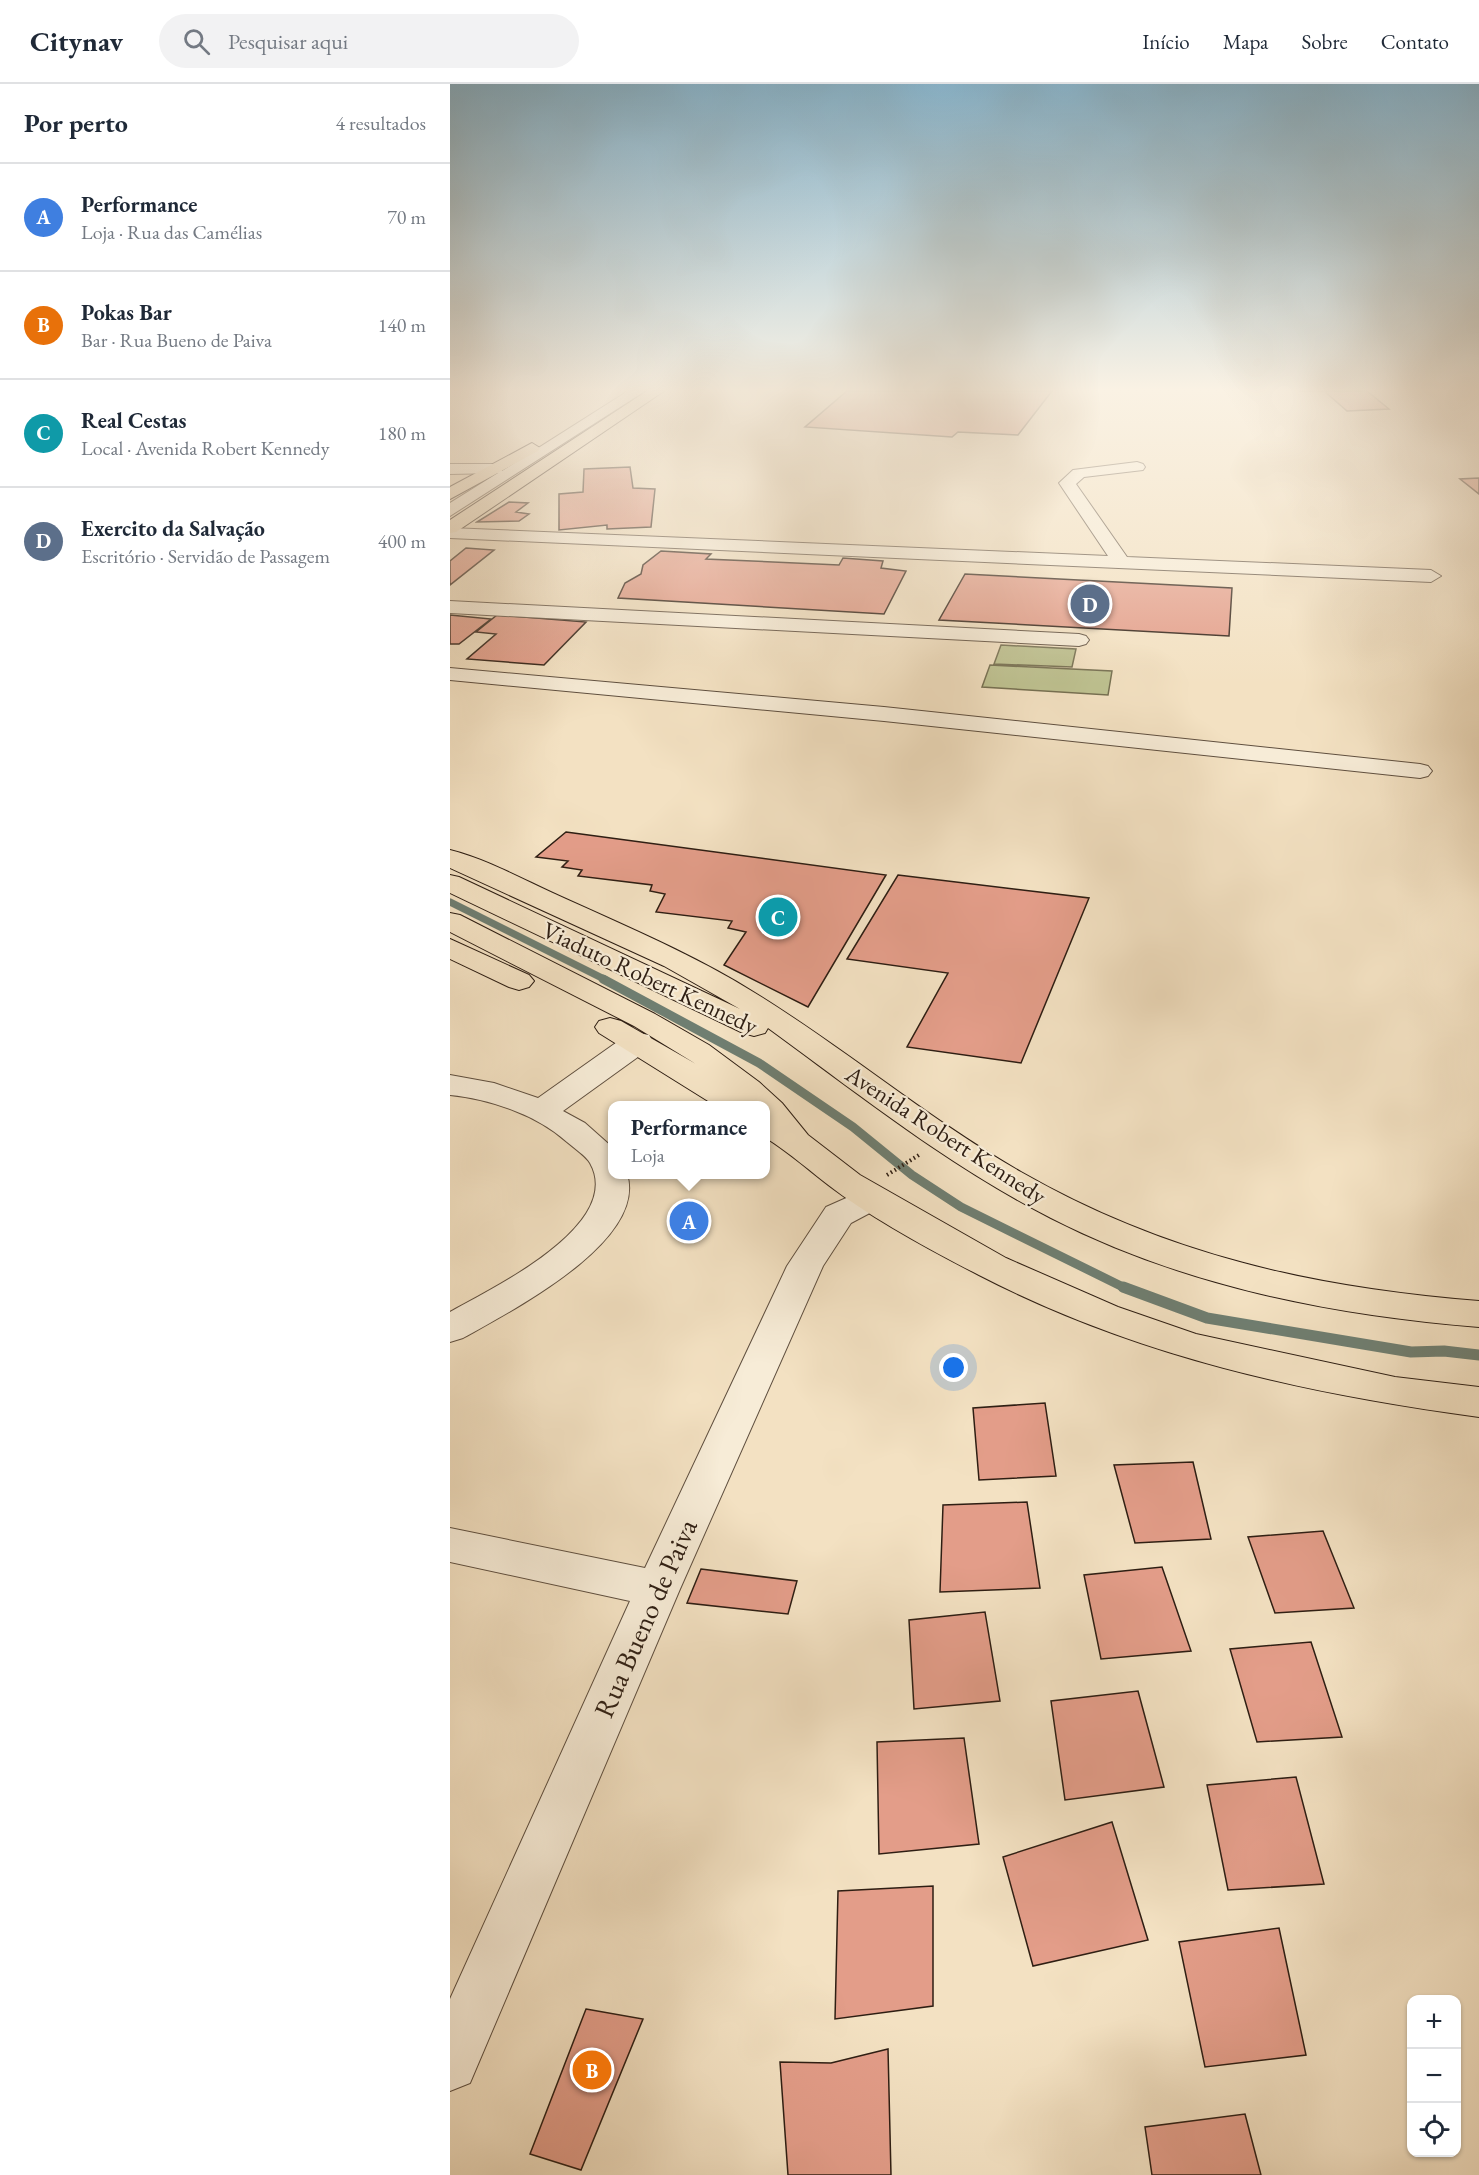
<!DOCTYPE html>
<html lang="pt">
<head>
<meta charset="utf-8">
<style>
  body { margin:0; font-family:"EB Garamond",serif; background:#f2f2f3; color:#1f2937 }
  .controls { position:absolute; right:18px; bottom:18px; display:grid; overflow:hidden; border-radius:12px; box-shadow:0 2px 4px #0004 }
  .controls button { width:54px; height:54px; display:grid; place-items:center; padding:0; border:0; border-bottom:2px solid #e0e1e3; background:#fff; color:#1f2937; font:30px sans-serif }
  .you { position:absolute; left:504px; top:1284px; width:21px; height:21px; margin:-15px; border:4px solid #fff; border-radius:50%; background:#1a73e8; box-shadow:0 0 0 9px #1a73e833 }
  .badge { display:grid; place-items:center; width:39px; height:39px; border-radius:50%; background:#ea580c; color:#fff; font-size:20px; font-weight:700 }
  .pin { position:absolute; translate:-50% -50%; border:3px solid #fff; box-shadow:0 2px 6px #0006 }
  .popup { position:absolute; left:158px; top:1017px; width:162px; height:78px; box-sizing:border-box; display:grid; place-content:center; border-radius:12px; background:#fff; filter:drop-shadow(0 2px 4px #0005); font-size:20px; white-space:nowrap; color:#747a83 }
  .popup b { font-size:22px; color:#1f2937 }
  .popup::after { content:''; position:absolute; left:50%; top:100%; margin-left:-12px; border:12px solid transparent; border-top-color:#fff }
  .list { margin:0; padding:0; list-style:none }
  h2 { display:flex; justify-content:space-between; align-items:center; height:78px; margin:0; padding:0 24px; font-size:26px }
  h2 small { font-size:20px; font-weight:400; color:#747a83 }
  .list li { display:grid; grid-template-columns:39px 1fr auto; gap:18px; align-items:center; box-sizing:border-box; height:108px; padding:0 24px; border-top:2px solid #e0e1e3 }
  .list b { display:block; font-size:22px; white-space:nowrap }
  .list p { margin:0; font-size:20px; white-space:nowrap; color:#747a83 }
  .list em { font-size:20px; font-style:normal; color:#747a83 }
  .icon { flex:none; width:33px; height:33px; fill:none; stroke:currentColor; stroke-width:2; stroke-linecap:round; stroke-linejoin:round }
  .map { position:relative; flex:none; width:1029px; height:2091px; overflow:hidden }
  header { display:flex; align-items:center; gap:36px; box-sizing:border-box; height:84px; padding:0 30px; background:#fff; border-bottom:2px solid #e0e1e3 }
  header strong { font-size:28px }
  nav { display:flex; gap:33px; margin-inline-start:auto; font-size:21px }
  .search { width:420px; height:54px; background:#f2f2f3; display:flex; align-items:center; gap:15px; box-sizing:border-box; padding:0 21px; border-radius:33px; color:#747a83; font-size:22px }
  main { display:flex }
  aside { flex:1; background:#fff }
  .map>svg:first-child { display:block }
</style>
</head>
<body>
<header>
<strong>Citynav</strong>
<div class="search"><svg class="icon" aria-label="search" viewBox="0 0 24 24"><circle cx="10" cy="10" r="6"/><path d="M15 15l6 6"/></svg>Pesquisar aqui</div>
<nav><a>Início</a><a>Mapa</a><a>Sobre</a><a>Contato</a></nav>
</header>
<main>
<aside>
<h2>Por perto<small>4 resultados</small></h2>
<ul class="list">
<li><span class="badge" style="background:#3f7fe0">A</span><div><b>Performance</b><p>Loja · Rua das Camélias</p></div><em>70 m</em></li>
<li><span class="badge" style="background:#e8710a">B</span><div><b>Pokas Bar</b><p>Bar · Rua Bueno de Paiva</p></div><em>140 m</em></li>
<li><span class="badge" style="background:#0f9aa8">C</span><div><b>Real Cestas</b><p>Local · Avenida Robert Kennedy</p></div><em>180 m</em></li>
<li><span class="badge" style="background:#5c6f8a">D</span><div><b>Exercito da Salvação</b><p>Escritório · Servidão de Passagem</p></div><em>400 m</em></li>
</ul>
</aside>
<div class="map">
<svg width="1029" height="2091" viewBox="0 0 1029 2091">
  <rect width="100%" height="100%" fill="#f3e1c2"/>
  <filter id="stains"><feTurbulence type="fractalNoise" baseFrequency=".00333" numOctaves="4"/><feColorMatrix values="0 0 0 0 .2 0 0 0 0 .09 0 0 0 0 .02 0 0 0 .5 -.17"/></filter>
  <radialGradient id="worn" r=".72"><stop offset=".6" stop-color="#630" stop-opacity="0"/><stop offset="1" stop-color="#630" stop-opacity=".3"/></radialGradient>
  <!-- green -->
  <path fill="#bec291" stroke="#767052" stroke-width="1.5" d="M 551,561 L 626,565 L 622,583 L 544,580 Z
    M 540,581 L 662,587 L 658,611 L 532,603 Z"/>
  <g fill="none" stroke-linecap="round" stroke-linejoin="round">
    <!-- stream-far2 -->
    <path stroke="#6f7e71" stroke-width="7" d="M 0,818 L 156,896"/>
    <!-- stream-far1 -->
    <path stroke="#6f7e71" stroke-width="9" d="M 153,895 L 309,979 L 403,1043 L 462,1091 L 511,1123 L 677,1205"/>
    <!-- stream -->
    <path stroke="#6f7e71" stroke-width="11" d="M 673,1203 L 757,1234 L 961,1268 L 994,1267 L 1029,1271"/>
  </g>
  <!-- building -->
  <path fill="#e39d89" stroke="#2e1e13" stroke-width="1.5" d="M 397,307 L 602,307 L 568,351 L 508,348 L 502,353 L 355,343 Z
    M 849,307 L 917,307 L 939,325 L 897,327 L 874,307 Z
    M 180,383 L 183,404 L 205,405 L 201,443 L 157,445 L 157,441 L 109,446 L 109,410 L 133,408 L 134,385 Z
    M 1029,394 L 1029,410 L 1010,395 Z
    M 59,418 L 78,419 L 66,428 L 79,430 L 69,437 L 27,438 Z
    M 16,464 L 44,466 L 0,501 L 0,477 Z
    M 211,467 L 261,470 L 256,475 L 389,481 L 393,474 L 433,477 L 431,484 L 456,487 L 434,530 L 168,514 L 175,499 L 191,490 L 193,481 Z
    M 515,490 L 782,504 L 779,552 L 489,536 Z
    M 0,531 L 41,535 L 9,560 L 0,560 Z
    M 47,531 L 136,538 L 94,581 L 17,575 L 46,550 L 26,548 Z
    M 116,748 L 436,791 L 358,923 L 274,881 L 296,848 L 278,844 L 282,837 L 206,828 L 215,810 L 200,807 L 202,801 L 128,792 L 132,786 L 112,783 L 118,777 L 86,773 Z
    M 448,791 L 639,814 L 571,979 L 457,963 L 498,889 L 397,875 Z
    M 595,1319 L 606,1392 L 529,1396 L 523,1324 Z
    M 743,1378 L 761,1455 L 685,1459 L 664,1381 Z
    M 577,1418 L 590,1504 L 490,1508 L 493,1421 Z
    M 873,1447 L 904,1524 L 825,1529 L 798,1453 Z
    M 712,1483 L 741,1567 L 651,1575 L 634,1491 Z
    M 251,1485 L 347,1497 L 338,1530 L 237,1519 Z
    M 535,1528 L 550,1617 L 464,1625 L 459,1536 Z
    M 861,1558 L 892,1653 L 807,1658 L 780,1565 Z
    M 688,1607 L 714,1703 L 615,1716 L 601,1617 Z
    M 514,1654 L 529,1760 L 429,1770 L 427,1658 Z
    M 846,1693 L 874,1800 L 778,1806 L 757,1701 Z
    M 662,1738 L 698,1856 L 583,1882 L 553,1773 Z
    M 483,1802 L 483,1922 L 385,1935 L 388,1807 Z
    M 829,1844 L 856,1971 L 755,1983 L 729,1858 Z
    M 136,1925 L 193,1935 L 131,2086 L 80,2070 Z
    M 438,1965 L 441,2091 L 338,2091 L 330,1978 L 381,1979 Z
    M 795,2030 L 811,2091 L 702,2091 L 695,2043 Z"/>
  <g fill="none" stroke-linecap="round" stroke-linejoin="round">
    <defs>
      <path id="minor" d="M 178,307 L 195,307 L 0,432 L 0,419 L 48,389 L 0,390 L 0,380 L 45,380 L 51,382 L 52,387 Z
        M 687,378 L 693,380 L 695,383 L 693,386 L 634,393 L 626,400 L 677,473 L 981,486 L 991,492 L 981,498 L 0,454 L 0,444 L 658,472 L 609,399 L 623,386 Z
        M 0,517 L 629,550 L 636,552 L 639,556 L 636,560 L 629,562 L 0,529 Z
        M 0,584 L 434,623 L 970,680 L 978,682 L 982,687 L 978,692 L 970,694 L 434,637 L 0,596 Z
        M 188,949 L 199,951 L 203,958 L 199,965 L 113,1027 L 135,1039 L 162,1063 L 162,1090 L 177,1090 C 198,1157 61,1227 13,1254 L 0,1258 L 0,1228 C 41,1205 175,1141 140,1079 C 136,1072 124,1064 117,1058 C 87,1031 40,1015 0,1011 L 0,991 L 44,999 L 88,1014 L 177,951 Z
        M 421,1103 L 433,1106 L 438,1114 L 433,1122 L 401,1139 L 373,1182 L 230,1505 L 20,1999 L 0,2007 L 0,1915 L 180,1517 L 0,1478 L 0,1444 L 195,1484 L 337,1182 L 376,1123 Z"/>
      <path id="major" d="M 197,307 L 214,307 L 6,448 L 0,449 L 0,436 Z
        M 82,359 L 90,364 L 88,367 L 0,415 L 0,403 Z
        M 0,766 C 40,776 79,799 116,815 C 180,844 246,872 305,909 C 396,965 478,1035 571,1088 C 716,1171 864,1204 1029,1217 L 1029,1243 C 881,1231 734,1202 601,1134 C 499,1082 410,1011 318,944 L 315,949 L 304,952 L 293,949 L 0,809 L 0,791 L 9,793 L 290,925 L 214,882 L 0,784 Z
        M 0,829 L 10,831 L 205,930 L 259,961 L 309,998 L 332,1019 L 358,1051 L 410,1091 L 556,1174 L 668,1223 L 746,1250 L 945,1293 L 1029,1303 L 1029,1333 C 857,1310 685,1272 529,1191 C 484,1168 425,1136 385,1106 C 361,1088 340,1069 316,1054 L 316,1022 L 266,1022 L 149,949 L 145,943 L 149,937 L 160,934 L 171,937 L 246,980 L 184,942 L 0,848 Z
        M 0,855 L 79,891 L 84,897 L 79,903 L 69,906 L 59,903 L 0,875 Z"/>
    </defs>
    <!-- minor casing -->
    <use href="#minor" stroke="#5f4f3f" stroke-width="2"/>
    <!-- major casing -->
    <use href="#major" stroke="#2e1e13" stroke-width="2"/>
    <!-- path -->
    <path stroke="#2e1e13" stroke-width="4" stroke-dasharray="1.5 3" stroke-linecap="butt" d="M 437,1091 L 469,1071"/>
    <!-- minor -->
    <use href="#minor" fill="#f7ecd7" fill-rule="evenodd"/>
    <!-- major -->
    <use href="#major" fill="#f3e1c2" fill-rule="evenodd"/>
  </g>
  <!-- sky -->
  <linearGradient id="sky" x2="0" y2="1"><stop stop-color="#89b8d2"/><stop offset="0.51" stop-color="#faf2e4"/><stop offset="1" stop-color="#faf2e4" stop-opacity="0"/></linearGradient>
  <rect width="1029" height="600" fill="url(#sky)"/>
  <g text-anchor="middle" stroke-width="4.5" stroke-linejoin="round" paint-order="stroke">
    <!-- street labels -->
    <g font-size="24" fill="#2e1e13" stroke="#f7ecd7">
      <text transform="translate(200 894) rotate(25)" y="8">Viaduto Robert Kennedy</text>
      <text transform="translate(496 1051) rotate(33)" y="8">Avenida Robert Kennedy</text>
    </g>
    <!-- near-street labels -->
    <g font-size="28" fill="#2e1e13" stroke="#f7ecd7">
      <text transform="translate(195 1534) rotate(-66)" y="10">Rua Bueno de Paiva</text>
    </g>
  </g>
  <rect width="100%" height="100%" filter="url(#stains)"/>
  <rect width="100%" height="100%" fill="url(#worn)"/>
</svg>
<div class="controls">
<button>+</button>
<button>−</button>
<button><svg class="icon" aria-label="locate" viewBox="0 0 24 24"><circle cx="12" cy="12" r="6"/><path d="M12 2v4M12 18v4M2 12h4M18 12h4"/></svg></button>
</div>
<div class="you"></div>
<div class="pin badge" style="left:239px;top:1137px;background:#3f7fe0">A</div>
<div class="popup"><b>Performance</b>Loja</div>
<div class="pin badge" style="left:142px;top:1986px;background:#e8710a">B</div>
<div class="pin badge" style="left:328px;top:833px;background:#0f9aa8">C</div>
<div class="pin badge" style="left:640px;top:520px;background:#5c6f8a">D</div>
</div>
</main>
</body>
</html>
